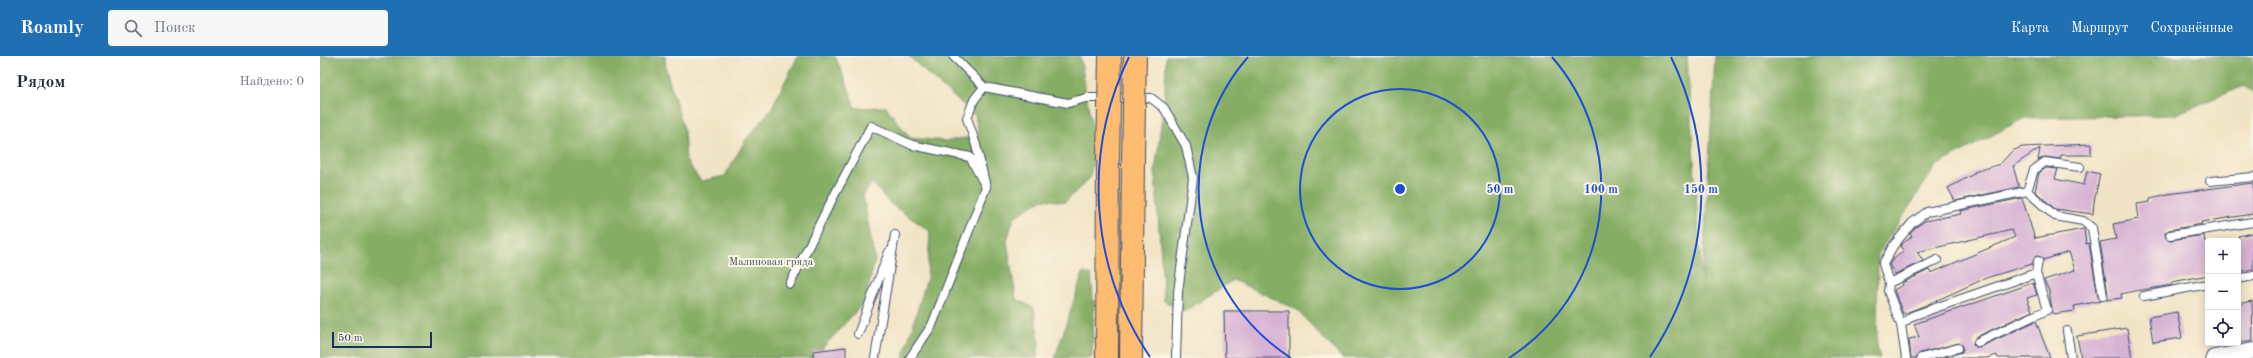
<!DOCTYPE html>
<html lang="ru">
<head>
<meta charset="utf-8">
<style>
  body { margin:0; font-family:"Old Standard TT",serif; background:#f6f6f7; color:#1f2937 }
  .controls { position:absolute; right:12px; bottom:12px; display:grid; overflow:hidden; border-radius:4px; box-shadow:0 2px 10px #0003 }
  .controls button { width:36px; height:36px; display:grid; place-items:center; padding:0; border:0; border-bottom:1px solid #e0e1e3; background:#fff; color:#1f2937; font:20px sans-serif }
  .scale { position:absolute; left:12px; bottom:10px; width:100px; box-sizing:border-box; padding-left:4px; border:2px solid #1b2f5e; border-top:0; font-size:11px; line-height:14px; white-space:nowrap; color:#1b2f5e; -webkit-text-stroke:3px #fcf5e5; paint-order:stroke }
  .list { margin:0; padding:0; list-style:none }
  h2 { display:flex; justify-content:space-between; align-items:center; height:52px; margin:0; padding:0 16px; font-size:17px }
  h2 small { font-size:13px; font-weight:400; color:#747a83 }
  .icon { flex:none; width:22px; height:22px; fill:none; stroke:currentColor; stroke-width:2; stroke-linecap:round; stroke-linejoin:round }
  .map { position:relative; flex:none; width:1933px; height:302px; overflow:hidden }
  header { display:flex; align-items:center; gap:24px; box-sizing:border-box; height:56px; padding:0 20px; background:#1f6fb2; color:#fff }
  header strong { font-size:19px }
  nav { display:flex; gap:22px; margin-inline-start:auto; font-size:14px }
  .search { width:280px; height:36px; background:#f6f6f7; display:flex; align-items:center; gap:10px; box-sizing:border-box; padding:0 14px; border-radius:4px; color:#747a83; font-size:15px }
  main { display:flex }
  aside { flex:1; background:#fff }
  .map>svg:first-child { display:block }
</style>
</head>
<body>
<header>
<strong>Roamly</strong>
<div class="search"><svg class="icon" aria-label="search" viewBox="0 0 24 24"><circle cx="10" cy="10" r="6"/><path d="M15 15l6 6"/></svg>Поиск</div>
<nav><a>Карта</a><a>Маршрут</a><a>Сохранённые</a></nav>
</header>
<main>
<aside>
<h2>Рядом<small>Найдено: 0</small></h2>
<ul class="list">
</ul>
</aside>
<div class="map">
<svg width="1933" height="302" viewBox="0 0 1933 302">
  <rect width="100%" height="100%" fill="#fcf5e5"/>
  <filter id="ink" filterUnits="userSpaceOnUse"><feTurbulence type="fractalNoise" baseFrequency=".025" numOctaves="2"/><feDisplacementMap in="SourceGraphic" scale="8" xChannelSelector="R" yChannelSelector="G"/><feConvolveMatrix kernelMatrix="1 2 1 2 8 2 1 2 1" color-interpolation-filters="sRGB"/></filter>
  <filter id="wash" filterUnits="userSpaceOnUse"><feTurbulence type="fractalNoise" baseFrequency=".012" numOctaves="4" result="noise"/><feDisplacementMap in="SourceGraphic" scale="16" xChannelSelector="R" yChannelSelector="G"/><feGaussianBlur stdDeviation="0.9" result="paint"/><feColorMatrix in="noise" values="0 0 0 0 0 0 0 0 0 0 0 0 0 0 0 0 0 1.4 0 .05"/><feComposite in="paint" operator="in"/></filter>
  <g filter="url(#wash)">
    <rect width="100%" height="100%" fill="#f1e4c5"/>
    <!-- forest -->
    <path fill="#85ad64" stroke="#506e61" d="M 0,0 L 345,0 L 346,14 L 364,74 L 366,105 L 381,125 L 405,120 L 425,85 L 451,53 L 478,0 L 515,0 L 527,28 L 535,52 L 566,51 L 590,82 L 626,85 L 659,80 L 655,59 L 606,17 L 589,0 L 760,0 L 775,91 L 770,122 L 745,146 L 723,143 L 694,161 L 687,185 L 696,243 L 714,252 L 719,287 L 717,302 L 583,302 L 607,222 L 610,175 L 569,147 L 552,126 L 543,140 L 555,204 L 545,245 L 500,295 L 499,302 L 0,302 Z
      M 846,0 L 1367,0 L 1382,228 L 1395,0 L 1933,0 L 1933,36 L 1924,30 L 1854,59 L 1704,62 L 1616,110 L 1558,198 L 1557,289 L 1560,302 L 1022,302 L 976,253 L 913,224 L 865,255 L 844,245 L 835,116 L 845,37 Z
      M 763,217 L 771,219 L 774,254 L 772,302 L 735,302 Z"/>
    <g id="blocks">
      <!-- building -->
      <path fill="#d7b2d5" d="M 1771,88 L 1771,99 L 1741,99 L 1740,103 L 1725,101 L 1718,104 L 1720,92 L 1693,110 L 1699,131 L 1635,145 L 1628,132 L 1654,118 L 1654,116 L 1680,108 L 1692,95 L 1702,91 Z
        M 1726,112 L 1738,113 L 1735,123 L 1764,129 L 1767,115 L 1780,118 L 1774,146 L 1773,158 L 1735,153 L 1715,135 L 1719,117 Z
        M 1933,127 L 1933,158 L 1881,166 L 1882,168 L 1849,174 L 1845,177 L 1846,182 L 1850,184 L 1884,179 L 1885,186 L 1888,186 L 1888,219 L 1852,226 L 1852,229 L 1815,235 L 1801,238 L 1802,242 L 1786,244 L 1788,239 L 1780,186 L 1796,183 L 1793,168 L 1819,163 L 1817,148 L 1830,146 L 1830,142 L 1848,138 Z
        M 1702,142 L 1715,183 L 1715,182 L 1764,173 L 1766,188 L 1769,187 L 1778,241 L 1781,245 L 1754,250 L 1755,255 L 1733,258 L 1729,235 L 1724,224 L 1755,214 L 1749,196 L 1723,204 L 1721,201 L 1716,200 L 1712,208 L 1666,222 L 1611,247 L 1583,258 L 1574,234 L 1583,229 L 1582,227 L 1609,214 L 1611,217 L 1695,181 L 1692,174 L 1597,196 L 1603,205 L 1575,218 L 1569,209 L 1572,204 L 1584,195 L 1580,190 L 1592,180 L 1590,178 L 1596,171 L 1605,165 L 1641,158 L 1640,155 Z
        M 1933,177 L 1933,213 L 1918,216 L 1918,180 Z
        M 1713,227 L 1717,239 L 1707,242 L 1712,255 L 1656,281 L 1653,288 L 1655,291 L 1660,291 L 1716,265 L 1730,302 L 1678,302 L 1677,299 L 1667,302 L 1622,302 L 1642,296 L 1643,290 L 1639,287 L 1600,297 L 1596,302 L 1591,302 L 1589,283 L 1599,281 L 1594,268 Z
        M 1932,245 L 1933,285 L 1918,287 L 1918,248 Z
        M 904,255 L 969,255 L 969,302 L 905,302 Z
        M 1857,256 L 1862,282 L 1833,286 L 1829,261 Z
        M 1807,272 L 1812,302 L 1761,302 L 1757,280 Z
        M 526,291 L 526,302 L 493,302 L 493,295 Z"/>
    </g>
  </g>
  <g filter="url(#ink)">
    <use href="#blocks" fill-opacity="0" stroke="#3b4a6d" stroke-width="1"/>
    <g fill="none" stroke-linecap="round" stroke-linejoin="round">
      <defs>
        <path id="service" d="M 633,0 L 664,31 L 748,47 L 766,42 L 831,42 L 844,52 L 866,90 L 873,122 L 858,236 L 856,302
          M 1890,125 L 1933,121
          M 1707,135 L 1735,160 L 1763,165 L 1772,172 L 1783,240
          M 1850,179 L 1933,166
          M 1716,217 L 1718,205
          M 1918,223 L 1933,220
          M 1569,227 L 1563,208 L 1573,190 L 1592,167 L 1607,156 L 1707,135 L 1714,114 L 1725,106 L 1760,111
          M 470,228 L 505,157 L 551,70 L 592,89 L 650,101 L 666,131
          M 1824,240 L 1888,228
          M 1581,269 L 1568,235 L 1569,227 L 1617,204
          M 1747,275 L 1751,302
          M 538,278 L 569,196
          M 555,302 L 575,179
          M 590,302 L 612,269 L 666,131 L 656,89 L 647,62 L 654,44 L 664,31
          M 1586,302 L 1581,269 L 1592,260 L 1716,217 L 1727,254 L 1658,286
          M 1601,302 L 1638,292"/>
        <path id="minor" d="M 1894,302 L 1933,295"/>
        <path id="primary" d="M 787,302 L 788,102
          M 811,302 L 813,102"/>
      </defs>
      <!-- service casing -->
      <use href="#service" stroke="#3b4a6d" stroke-width="10"/>
      <!-- minor casing -->
      <use href="#minor" stroke="#3b4a6d" stroke-width="18"/>
      <!-- primary casing -->
      <use href="#primary" stroke="#3b4a6d" stroke-width="24"/>
      <!-- service -->
      <use href="#service" stroke="#fff" stroke-width="8"/>
      <!-- minor -->
      <use href="#minor" stroke="#fff" stroke-width="16"/>
      <!-- primary -->
      <use href="#primary" stroke="#febc70" stroke-width="22"/>
      <defs>
        <path id="primary-bridge" d="M 788,102 L 790,0
          M 813,102 L 815,0"/>
      </defs>
      <!-- primary-bridge casing -->
      <use href="#primary-bridge" stroke="#3b4a6d" stroke-width="24" stroke-linecap="butt"/>
      <!-- primary-bridge -->
      <use href="#primary-bridge" stroke="#febc70" stroke-width="22"/>
    </g>
  </g>
  <!-- distance rings -->
  <g fill="none" stroke="#1d4ed8" stroke-width="2">
    <circle cx="1080" cy="133" r="100"/>
    <path d="M971 302A201 201 0 0 1 928 1M1232 1A201 201 0 0 1 1189 302"/>
    <path d="M830 301A301 301 0 0 1 809 1M1351 1A301 301 0 0 1 1330 301"/>
  </g>
  <g text-anchor="middle" stroke-width="4" stroke-linejoin="round" paint-order="stroke">
    <!-- park labels -->
    <g font-size="11" fill="#3e5663" stroke="#fcf5e5">
      <text x="451" y="209">Малиновая гряда</text>
    </g>
  </g>
  <circle cx="1080" cy="133" r="6" fill="#1d4ed8" stroke="#fcf5e5" stroke-width="2"/>
  <g font-size="12" text-anchor="middle" font-weight="bold" fill="#1d4ed8" stroke="#fcf5e5" stroke-width="4" stroke-linejoin="round" paint-order="stroke">
    <text x="1180" y="137">50 m</text>
    <text x="1281" y="137">100 m</text>
    <text x="1381" y="137">150 m</text>
  </g>
</svg>
<div class="controls">
<button>+</button>
<button>−</button>
<button><svg class="icon" aria-label="locate" viewBox="0 0 24 24"><circle cx="12" cy="12" r="6"/><path d="M12 2v4M12 18v4M2 12h4M18 12h4"/></svg></button>
</div>
<div class="scale">50 m</div>
</div>
</main>
</body>
</html>
